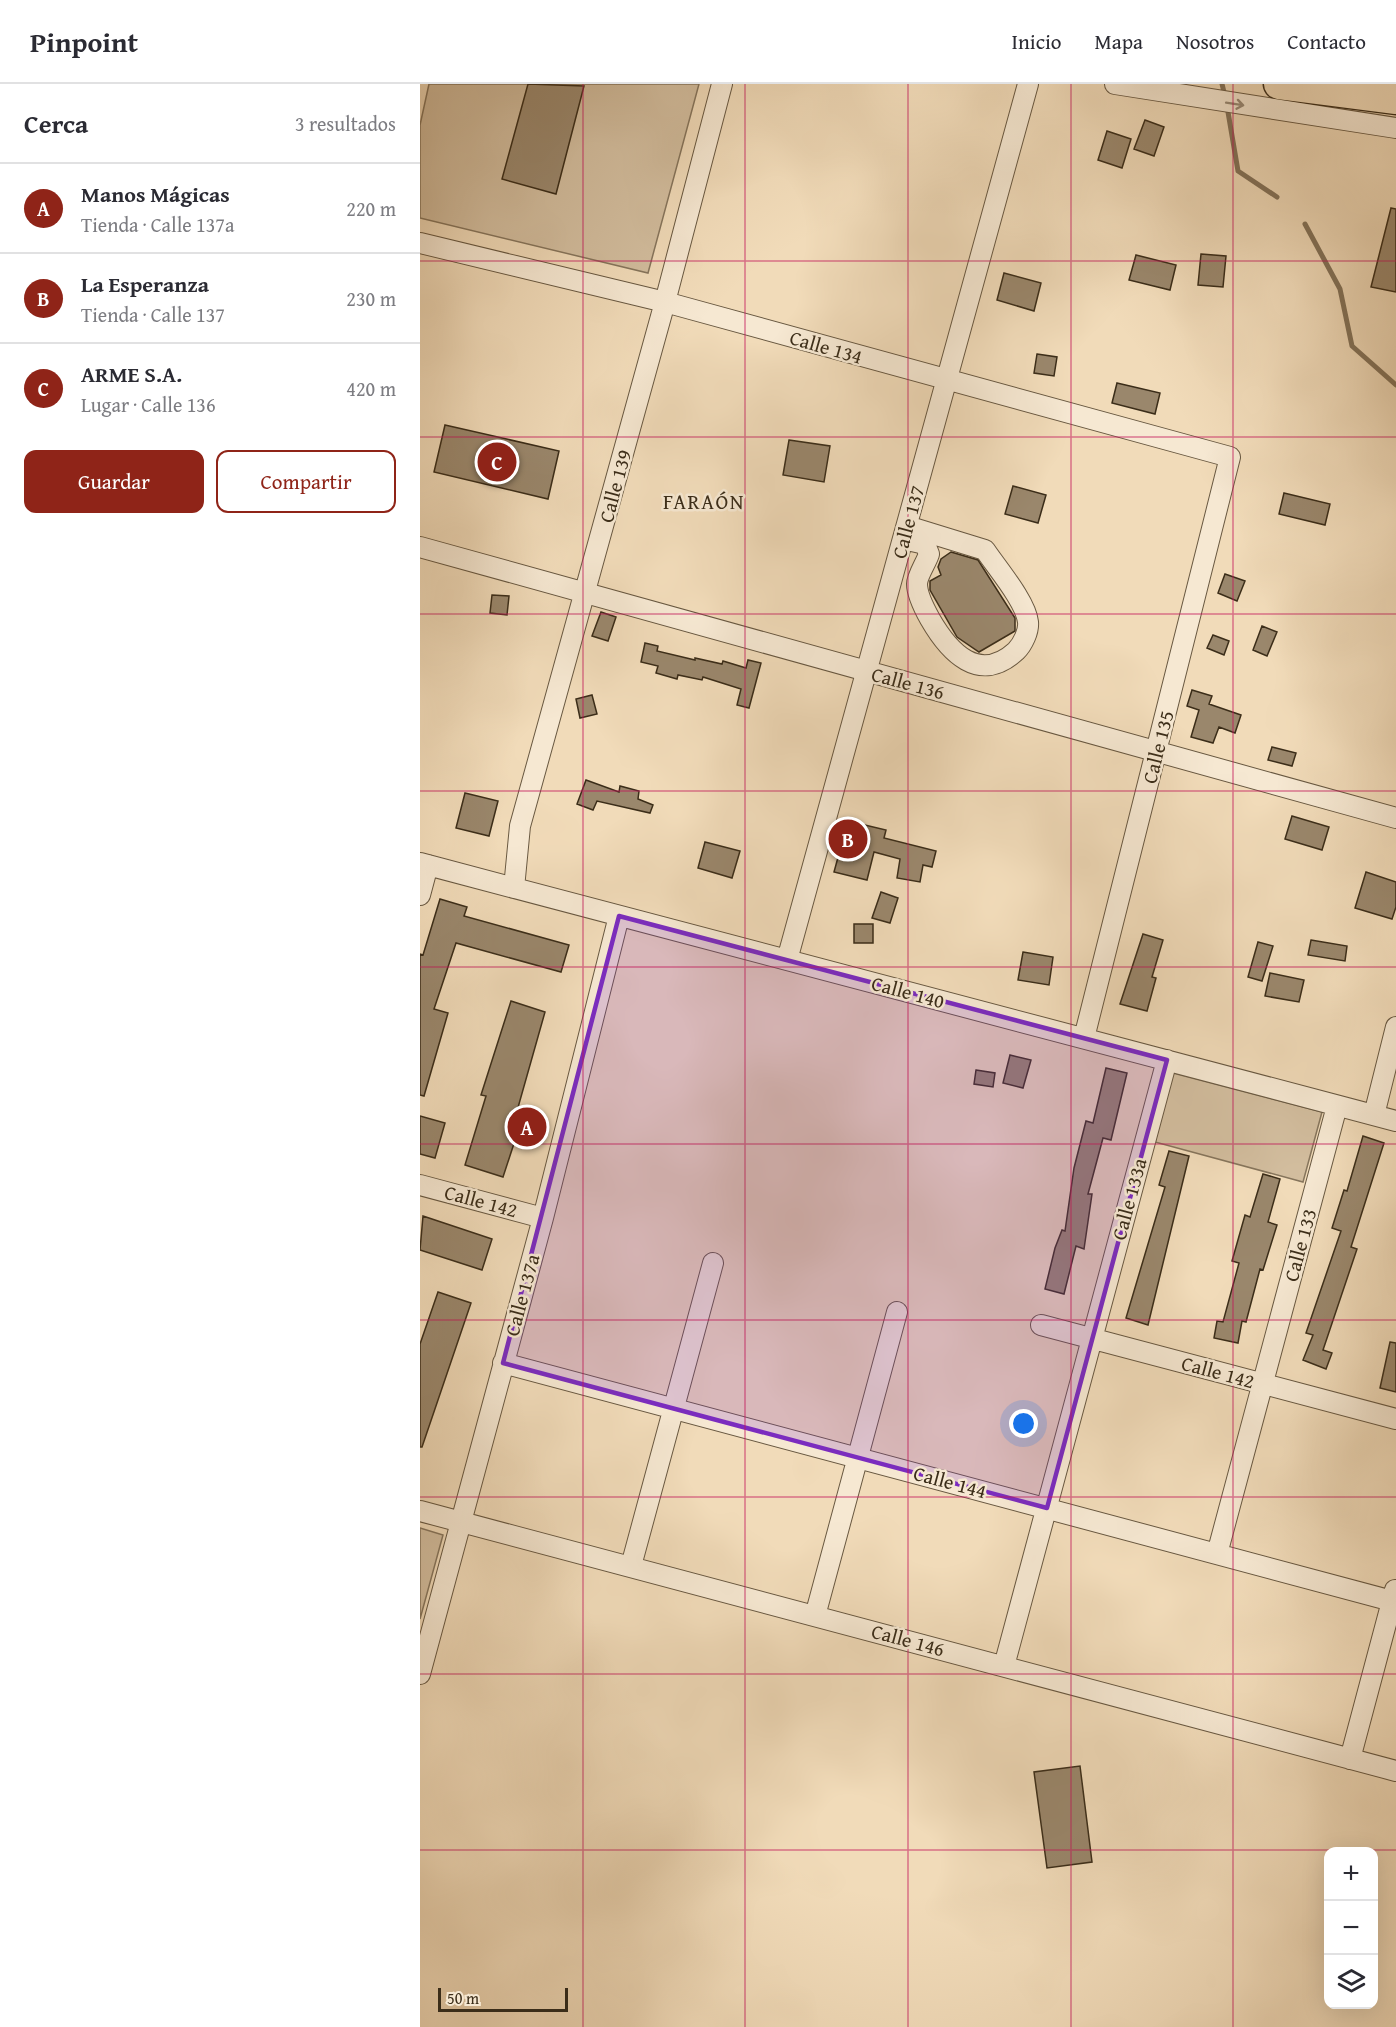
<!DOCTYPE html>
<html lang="es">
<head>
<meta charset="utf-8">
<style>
  body { margin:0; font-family:"Gentium Book Plus",serif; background:#f2f2f3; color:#2b2b33 }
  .controls { position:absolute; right:18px; bottom:18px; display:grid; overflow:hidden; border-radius:12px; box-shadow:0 6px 24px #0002 }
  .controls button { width:54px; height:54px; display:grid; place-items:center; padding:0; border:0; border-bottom:2px solid #e1e1e2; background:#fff; color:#2b2b33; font:30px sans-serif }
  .scale { position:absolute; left:18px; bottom:15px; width:130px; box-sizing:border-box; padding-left:6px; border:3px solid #3b2d19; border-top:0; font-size:16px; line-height:21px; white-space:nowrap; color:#3b2d19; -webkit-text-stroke:4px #f6e8d2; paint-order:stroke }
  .you { position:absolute; left:604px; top:1340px; width:21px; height:21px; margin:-15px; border:4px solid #fff; border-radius:50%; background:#1a73e8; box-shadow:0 0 0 9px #1a73e833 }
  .badge { display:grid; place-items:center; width:39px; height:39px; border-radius:50%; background:#8f2418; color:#fff; font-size:20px; font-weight:700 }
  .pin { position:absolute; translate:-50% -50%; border:3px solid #fff; box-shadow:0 2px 6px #0006 }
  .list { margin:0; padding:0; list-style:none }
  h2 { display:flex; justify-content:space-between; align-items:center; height:78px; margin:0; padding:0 24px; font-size:26px }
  h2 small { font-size:20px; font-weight:400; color:#7c7c81 }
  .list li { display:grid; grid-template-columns:39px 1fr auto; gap:18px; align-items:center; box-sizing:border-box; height:90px; padding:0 24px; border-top:2px solid #e1e1e2 }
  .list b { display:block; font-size:22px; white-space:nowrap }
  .list p { margin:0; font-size:20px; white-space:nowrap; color:#7c7c81 }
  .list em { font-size:20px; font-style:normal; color:#7c7c81 }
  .actions { display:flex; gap:12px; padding:18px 24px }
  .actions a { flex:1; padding:14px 0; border:2px solid #8f2418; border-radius:12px; text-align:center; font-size:21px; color:#8f2418 }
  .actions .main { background:#8f2418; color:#fff }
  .icon { flex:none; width:33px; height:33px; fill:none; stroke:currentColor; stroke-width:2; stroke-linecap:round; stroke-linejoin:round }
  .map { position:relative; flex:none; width:976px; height:1943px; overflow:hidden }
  header { display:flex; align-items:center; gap:36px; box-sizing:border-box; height:84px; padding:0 30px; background:#fff; border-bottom:2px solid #e1e1e2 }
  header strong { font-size:28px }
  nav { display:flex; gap:33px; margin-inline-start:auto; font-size:21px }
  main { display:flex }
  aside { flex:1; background:#fff }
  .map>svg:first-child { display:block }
</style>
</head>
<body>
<header>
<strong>Pinpoint</strong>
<nav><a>Inicio</a><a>Mapa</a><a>Nosotros</a><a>Contacto</a></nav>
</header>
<main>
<aside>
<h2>Cerca<small>3 resultados</small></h2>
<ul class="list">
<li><span class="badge">A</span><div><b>Manos Mágicas</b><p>Tienda · Calle 137a</p></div><em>220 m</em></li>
<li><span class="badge">B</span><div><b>La Esperanza</b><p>Tienda · Calle 137</p></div><em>230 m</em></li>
<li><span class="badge">C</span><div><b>ARME S.A.</b><p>Lugar · Calle 136</p></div><em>420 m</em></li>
</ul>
<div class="actions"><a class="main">Guardar</a><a>Compartir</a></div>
</aside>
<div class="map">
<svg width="976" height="1943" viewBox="0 0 976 1943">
  <rect width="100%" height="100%" fill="#f1dbb9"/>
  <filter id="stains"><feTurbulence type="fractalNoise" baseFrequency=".00333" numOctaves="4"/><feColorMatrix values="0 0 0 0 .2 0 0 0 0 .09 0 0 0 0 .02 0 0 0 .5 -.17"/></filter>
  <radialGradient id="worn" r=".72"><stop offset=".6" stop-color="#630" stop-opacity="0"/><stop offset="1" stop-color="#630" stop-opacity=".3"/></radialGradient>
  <!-- green -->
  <path fill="#d2bd9e" stroke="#86755c" stroke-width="1.5" d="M 9,0 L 279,0 L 228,189 L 0,134 L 0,41 Z
    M 753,989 L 902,1028 L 883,1098 L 735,1058 Z
    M 0,1444 L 23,1451 L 0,1535 Z"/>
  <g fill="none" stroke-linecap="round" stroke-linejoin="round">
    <!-- stream -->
    <path stroke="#837259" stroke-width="5" d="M 802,0 L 804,8
      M 808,28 L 818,87 L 857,113
      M 885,140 L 920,205 L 932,262 L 976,301"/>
  </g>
  <!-- building -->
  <path fill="#9a876c" stroke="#3b2d19" stroke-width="1.5" d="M 108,0 L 164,2 L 136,110 L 82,95 Z
    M 725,36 L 744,43 L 734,72 L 714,65 Z
    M 687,47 L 711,55 L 702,84 L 678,76 Z
    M 971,124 L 976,125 L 976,208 L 951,203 Z
    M 781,170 L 806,172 L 803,203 L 778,201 Z
    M 716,171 L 756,181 L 750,206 L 709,196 Z
    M 584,189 L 621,199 L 614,227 L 577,216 Z
    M 617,270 L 637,273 L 634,292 L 614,289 Z
    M 697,299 L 740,309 L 735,330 L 692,319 Z
    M 25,341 L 139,367 L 128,415 L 14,388 Z
    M 369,356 L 410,362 L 404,398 L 363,391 Z
    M 593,402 L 626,411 L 618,439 L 585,430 Z
    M 864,409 L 910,420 L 905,441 L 859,430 Z
    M 531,468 L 558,476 L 595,534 L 595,547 L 559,568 L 537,553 L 510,506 L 510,497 L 521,491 L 518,483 L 521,475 Z
    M 805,490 L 825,497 L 817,517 L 798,509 Z
    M 72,511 L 89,512 L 87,531 L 70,529 Z
    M 181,528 L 196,533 L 188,557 L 172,552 Z
    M 842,542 L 857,548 L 847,572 L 833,566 Z
    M 793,551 L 809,557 L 804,571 L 787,564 Z
    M 225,559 L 238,562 L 237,567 L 275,576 L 275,574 L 302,580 L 303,577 L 326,584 L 328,576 L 341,579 L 329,624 L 317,621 L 321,605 L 283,593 L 282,596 L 258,591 L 257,595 L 236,589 L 238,582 L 221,578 Z
    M 772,606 L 792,612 L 789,620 L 821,631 L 815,649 L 799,643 L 793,659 L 771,653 L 779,626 L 767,622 Z
    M 172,611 L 177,630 L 160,634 L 156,615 Z
    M 852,663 L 876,669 L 872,682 L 848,676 Z
    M 166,696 L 199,708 L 200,702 L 219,707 L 218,715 L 233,721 L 230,729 L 177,717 L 173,726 L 157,720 Z
    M 45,709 L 78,717 L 69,752 L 36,744 Z
    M 872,732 L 909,743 L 902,766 L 865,755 Z
    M 428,737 L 466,746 L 464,754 L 516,767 L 512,783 L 503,781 L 500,798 L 477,794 L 480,775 L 454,768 L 447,796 L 414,788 Z
    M 285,758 L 320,767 L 312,794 L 278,784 Z
    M 946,788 L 976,798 L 976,823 L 972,835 L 935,824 Z
    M 461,808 L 478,814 L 470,839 L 452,834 Z
    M 20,815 L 47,823 L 44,832 L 149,861 L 141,888 L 36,859 L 14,925 L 28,929 L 4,1012 L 0,1011 L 0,870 L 3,871 Z
    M 434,840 L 453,840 L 453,859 L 434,859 Z
    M 723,850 L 743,856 L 732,893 L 736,894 L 727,927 L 700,920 Z
    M 891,856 L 927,862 L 925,877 L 888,871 Z
    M 838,858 L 853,862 L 842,897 L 828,893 Z
    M 603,868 L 633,873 L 629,901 L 598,896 Z
    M 850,889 L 884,896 L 879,918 L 845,912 Z
    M 91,917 L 125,928 L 97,1027 L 104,1029 L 83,1093 L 45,1081 L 66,1012 L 61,1011 Z
    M 590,971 L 611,976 L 603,1004 L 583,999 Z
    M 686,984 L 707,989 L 691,1056 L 683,1054 L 668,1110 L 672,1110 L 664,1165 L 656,1162 L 644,1210 L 625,1205 L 635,1164 L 642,1146 L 645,1147 L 654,1084 L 666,1037 L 673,1039 Z
    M 556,986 L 575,989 L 573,1003 L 554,1000 Z
    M 0,1032 L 25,1039 L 15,1074 L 0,1070 Z
    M 943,1052 L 964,1059 L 931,1163 L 937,1165 L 903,1266 L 912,1269 L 906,1285 L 883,1276 L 893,1251 L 886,1249 L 921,1147 L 912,1144 L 924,1106 L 927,1107 Z
    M 749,1067 L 769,1072 L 728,1241 L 706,1234 L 745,1103 L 739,1101 Z
    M 843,1090 L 860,1095 L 848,1138 L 857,1141 L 843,1186 L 840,1185 L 826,1238 L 822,1237 L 818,1259 L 794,1254 L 797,1237 L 803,1238 L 819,1179 L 812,1177 L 825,1131 L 830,1133 Z
    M 3,1132 L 72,1155 L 62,1186 L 0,1166 Z
    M 18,1208 L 51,1219 L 2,1363 L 0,1363 L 0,1260 Z
    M 970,1258 L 976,1259 L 976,1308 L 960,1304 Z
    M 660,1682 L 672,1778 L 627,1784 L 614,1688 Z"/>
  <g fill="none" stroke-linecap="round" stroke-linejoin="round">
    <defs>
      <path id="minor" d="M 695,0 L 976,44
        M 0,159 L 245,218 L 810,373 L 664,954
        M 483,455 L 505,460 L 509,470 C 506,479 497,492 497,500 C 497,511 505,526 510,535 C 529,568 559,601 596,567 C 603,560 609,547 608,538 C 606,518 577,484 565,466 L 487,442
        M 0,463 L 976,734
        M 0,779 L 976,1037
        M 94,804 L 100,742 L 245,218 L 302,0
        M 0,811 L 8,781
        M 367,876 L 608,0
        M 954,1031 L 976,943
        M 0,1101 L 123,1134
        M 621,1241 L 976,1335
        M 83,1279 L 976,1518
        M 0,1427 L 976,1687
        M 797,1470 L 917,1022
        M 211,1482 L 293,1179
        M 395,1532 L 477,1228
        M 584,1582 L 747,976
        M 0,1590 L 123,1134 L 199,832
        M 930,1675 L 975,1506"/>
      <path id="highway" d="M 859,0 L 976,15"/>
    </defs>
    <!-- minor casing -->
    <use href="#minor" stroke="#685841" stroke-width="22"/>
    <!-- highway casing -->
    <use href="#highway" stroke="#3b2d19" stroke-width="33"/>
    <!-- minor -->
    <use href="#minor" stroke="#f6e8d2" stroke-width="20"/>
    <!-- highway -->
    <use href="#highway" stroke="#f1dbb9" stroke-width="30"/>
  </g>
  <!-- one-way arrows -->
  <defs><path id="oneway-shaft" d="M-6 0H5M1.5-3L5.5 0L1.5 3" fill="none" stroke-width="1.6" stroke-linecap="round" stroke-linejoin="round" transform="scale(1.5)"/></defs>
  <use stroke="#988a76" href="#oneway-shaft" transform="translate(815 20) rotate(9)"/>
  <!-- marked area -->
  <path fill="#7b2cbf" fill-opacity="0.2" stroke="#7b2cbf" stroke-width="4.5" stroke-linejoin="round" d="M 199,832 L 747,976 L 627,1424 L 83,1279 Z"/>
  <!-- grid -->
  <path fill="none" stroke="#c2185b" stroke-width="1.5" stroke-opacity="0.55" d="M 163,0 L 163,1943M 325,0 L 325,1943M 488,0 L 488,1943M 651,0 L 651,1943M 813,0 L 813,1943M 0,177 L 976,177M 0,353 L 976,353M 0,530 L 976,530M 0,707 L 976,707M 0,883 L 976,883M 0,1060 L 976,1060M 0,1236 L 976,1236M 0,1413 L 976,1413M 0,1590 L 976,1590M 0,1766 L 976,1766"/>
  <g text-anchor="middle" stroke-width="5" stroke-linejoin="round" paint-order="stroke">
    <!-- street labels -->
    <g font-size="20" fill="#3b2d19" stroke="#f6e8d2">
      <text transform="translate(406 263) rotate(16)" y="7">Calle 134</text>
      <text transform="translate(195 402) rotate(-75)" y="7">Calle 139</text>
      <text transform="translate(488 438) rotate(-75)" y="7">Calle 137</text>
      <text transform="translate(488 599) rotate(15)" y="7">Calle 136</text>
      <text transform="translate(738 663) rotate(-76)" y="7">Calle 135</text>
      <text transform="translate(488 908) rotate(15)" y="7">Calle 140</text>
      <text transform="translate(709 1115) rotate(-75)" y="7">Calle 133a</text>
      <text transform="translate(61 1117) rotate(15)" y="7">Calle 142</text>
      <text transform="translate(880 1161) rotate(-75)" y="7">Calle 133</text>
      <text transform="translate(102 1211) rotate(-75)" y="7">Calle 137a</text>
      <text transform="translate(798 1288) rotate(15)" y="7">Calle 142</text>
      <text transform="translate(530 1398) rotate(15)" y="7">Calle 144</text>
      <text transform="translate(488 1556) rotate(15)" y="7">Calle 146</text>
    </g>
    <!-- neighbourhood labels -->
    <g font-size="21" letter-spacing="1.5" fill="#3b2d19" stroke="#f6e8d2">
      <text x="284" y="425">FARAÓN</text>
    </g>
  </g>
  <rect width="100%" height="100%" filter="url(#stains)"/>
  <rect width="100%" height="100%" fill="url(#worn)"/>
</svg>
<div class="controls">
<button>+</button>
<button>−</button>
<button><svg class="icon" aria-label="layers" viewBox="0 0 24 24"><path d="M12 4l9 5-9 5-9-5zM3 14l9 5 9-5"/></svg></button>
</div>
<div class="scale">50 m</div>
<div class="you"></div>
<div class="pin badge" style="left:107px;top:1043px">A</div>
<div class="pin badge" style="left:428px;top:755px">B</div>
<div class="pin badge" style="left:77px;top:378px">C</div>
</div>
</main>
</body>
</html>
